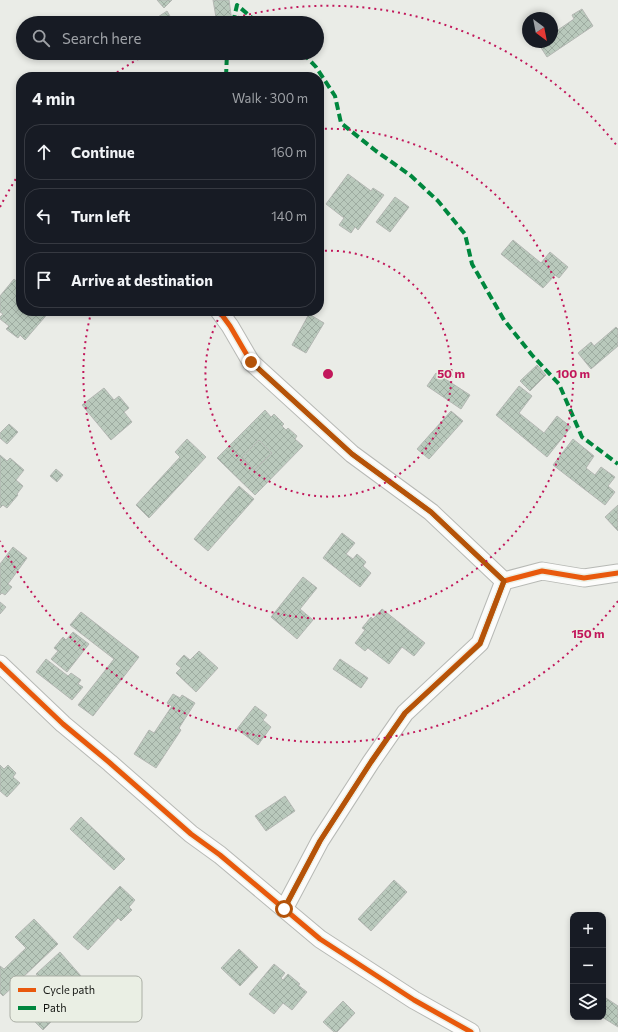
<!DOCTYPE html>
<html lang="en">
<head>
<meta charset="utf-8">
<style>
  body { margin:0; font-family:Commissioner,sans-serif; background:#20242c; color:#f1f3f6 }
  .controls { position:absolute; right:12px; bottom:12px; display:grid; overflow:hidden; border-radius:8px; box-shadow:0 2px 6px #0003 }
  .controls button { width:36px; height:36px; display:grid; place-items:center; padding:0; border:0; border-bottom:1px solid #363941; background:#171b24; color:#f1f3f6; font:20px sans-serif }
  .compass { position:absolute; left:522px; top:12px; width:36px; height:36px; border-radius:50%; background:#171b24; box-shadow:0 2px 6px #0003; rotate:148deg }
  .stop { position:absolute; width:12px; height:12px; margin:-9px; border:3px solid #b45309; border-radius:50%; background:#fff }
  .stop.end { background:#b45309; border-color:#fff; box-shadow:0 1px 4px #0008 }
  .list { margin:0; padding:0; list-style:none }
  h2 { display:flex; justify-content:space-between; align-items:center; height:52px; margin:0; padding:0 16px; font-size:17px }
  h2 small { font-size:13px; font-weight:400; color:#9ea1a6 }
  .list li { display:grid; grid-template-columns:26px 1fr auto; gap:12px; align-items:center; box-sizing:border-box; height:56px; margin:0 8px 8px; padding:0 8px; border:1px solid #363941; border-radius:16px }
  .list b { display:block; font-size:15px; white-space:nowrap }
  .list em { font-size:13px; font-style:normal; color:#9ea1a6 }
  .icon { flex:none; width:22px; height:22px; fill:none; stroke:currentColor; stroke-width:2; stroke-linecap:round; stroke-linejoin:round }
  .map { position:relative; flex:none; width:618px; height:1032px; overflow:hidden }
  .search { position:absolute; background:#171b24; box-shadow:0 2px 6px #0003; left:16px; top:16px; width:308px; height:44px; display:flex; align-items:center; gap:10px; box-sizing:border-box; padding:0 14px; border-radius:22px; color:#9ea1a6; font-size:15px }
  .panel { position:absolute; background:#171b24; box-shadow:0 2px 6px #0003; left:16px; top:72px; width:308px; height:244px; border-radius:16px }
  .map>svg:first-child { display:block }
</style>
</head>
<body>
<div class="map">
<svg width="618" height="1032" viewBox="0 0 618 1032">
  <defs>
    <pattern id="building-cross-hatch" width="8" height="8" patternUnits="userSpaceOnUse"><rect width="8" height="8" fill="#b9c9bc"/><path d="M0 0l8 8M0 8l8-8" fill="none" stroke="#9eaca1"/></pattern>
  </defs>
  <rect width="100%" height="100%" fill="#eaece7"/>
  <!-- building -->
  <path fill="url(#building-cross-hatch)" stroke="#b4b7b3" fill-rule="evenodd" d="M 157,0 L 172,0 L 164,8 Z
    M 213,0 L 229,0 L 232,22 L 217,23 Z
    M 582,9 L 593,26 L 547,57 L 538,43 L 540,42 L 552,42 L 552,34 L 574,19 L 572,15 Z
    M 167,11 L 174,23 L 162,23 L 158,17 Z
    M 348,174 L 371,191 L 373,188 L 384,195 L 358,230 L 355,227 L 351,233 L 339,225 L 344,218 L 326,204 Z
    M 395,197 L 409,207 L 390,232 L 376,222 Z
    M 513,240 L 541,263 L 550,252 L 568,267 L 559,278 L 555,275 L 543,288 L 501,254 Z
    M 14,279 L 21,285 L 21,311 L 50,311 L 25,340 L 20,335 L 18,338 L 6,329 L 9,326 L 0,319 L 0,317 L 3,314 L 0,312 L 0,296 Z
    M 309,314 L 324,323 L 306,353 L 292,345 Z
    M 616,327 L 618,329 L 618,346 L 591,369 L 578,353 L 591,342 L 594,346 Z
    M 537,365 L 546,375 L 530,391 L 520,381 Z
    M 436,373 L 470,395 L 461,409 L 427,386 Z
    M 519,386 L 532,396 L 519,413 L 544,433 L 557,416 L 571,427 L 547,457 L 496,415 Z
    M 104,388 L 114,400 L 119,396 L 129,408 L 124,412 L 132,422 L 111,440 L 82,405 Z
    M 265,410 L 271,417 L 274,414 L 284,424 L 282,426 L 286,430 L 288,428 L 297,436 L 295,439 L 303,446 L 255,495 L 217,458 ZM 259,440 L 272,453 L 254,470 L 242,457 Z
    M 451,411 L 463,421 L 429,459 L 417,449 Z
    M 9,424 L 18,432 L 7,444 L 0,438 L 0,433 Z
    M 187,439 L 206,457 L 149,518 L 136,505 L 180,457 L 175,452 Z
    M 573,439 L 594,456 L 586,468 L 595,475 L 601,467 L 615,477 L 608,486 L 615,492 L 605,505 L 553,465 Z
    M 259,440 L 272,453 L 254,470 L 242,457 Z
    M 0,455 L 7,461 L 10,458 L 24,470 L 16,480 L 23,486 L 17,494 L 18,495 L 7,508 L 3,505 L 0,508 Z
    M 56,469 L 63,475 L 57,482 L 50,476 Z
    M 239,486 L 254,499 L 208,551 L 194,539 Z
    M 618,505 L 618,531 L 605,517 Z
    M 342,533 L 355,543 L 346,554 L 353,559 L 357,554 L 366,562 L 363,566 L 371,573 L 360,587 L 323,558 Z
    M 13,547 L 27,558 L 8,584 L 12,587 L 5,595 L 2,593 L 0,595 L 0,564 Z
    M 303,577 L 317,588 L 300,609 L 313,620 L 297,639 L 271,617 Z
    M 0,602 L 6,607 L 0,614 Z
    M 382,609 L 425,643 L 414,656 L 402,647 L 389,664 L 368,648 L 365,651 L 355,643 L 365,630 L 362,628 L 371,617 L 373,619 Z
    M 81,612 L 139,657 L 93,716 L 78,705 L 114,659 L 70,625 Z
    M 73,632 L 89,644 L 67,672 L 51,659 L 58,651 L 54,648 L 63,637 L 66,640 Z
    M 199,651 L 218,668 L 196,692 L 176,673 L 181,668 L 176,664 L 184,655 L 190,660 Z
    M 46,659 L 68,676 L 71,673 L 81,680 L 78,684 L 83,687 L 72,700 L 36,672 Z
    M 340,659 L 368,678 L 361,688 L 333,669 Z
    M 173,694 L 180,698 L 182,695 L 195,703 L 179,728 L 181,730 L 156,768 L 134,754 L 149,730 L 154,733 L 172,706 L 167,703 Z
    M 255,706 L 267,715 L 263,720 L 271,727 L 258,745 L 237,729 Z
    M 0,765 L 4,769 L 8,765 L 16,773 L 13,777 L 20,783 L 7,797 L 0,791 Z
    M 285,796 L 295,811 L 266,831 L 255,816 Z
    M 81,817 L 125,859 L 114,870 L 70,829 Z
    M 394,880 L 407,892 L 371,931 L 358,919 Z
    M 120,886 L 135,900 L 129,907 L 132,910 L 121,921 L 118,918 L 88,950 L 73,937 Z
    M 34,919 L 58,944 L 3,996 L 0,993 L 0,966 L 4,969 L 26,948 L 15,937 Z
    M 239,949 L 258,967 L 240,986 L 221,968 Z
    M 60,952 L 81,976 L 77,979 L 83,986 L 71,997 L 66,991 L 58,998 L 36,974 Z
    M 274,964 L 285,973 L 281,978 L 283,980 L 288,974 L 300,984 L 298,985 L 307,992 L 292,1010 L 283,1003 L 274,1014 L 249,994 Z
    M 25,987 L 55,1018 L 43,1030 L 12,999 Z
    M 603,996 L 618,1006 L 618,1027 L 602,1017 Z
    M 343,1001 L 355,1013 L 337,1032 L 334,1032 L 323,1022 Z"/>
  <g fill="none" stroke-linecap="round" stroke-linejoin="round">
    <defs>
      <path id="street" d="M 219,311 L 230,326 L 251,362 L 352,454 L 431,512 L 504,581 L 542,571 L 584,578 L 618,573
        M 0,664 L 63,724 L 110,763 L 191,834 L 220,855 L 320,939 L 414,1000 L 471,1032
        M 284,909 L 320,841 L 371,762 L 405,713 L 480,643 L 504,581"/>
    </defs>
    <!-- street casing -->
    <use href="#street" stroke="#b7b9b5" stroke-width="19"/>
    <!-- street -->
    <use href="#street" stroke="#fcfcfb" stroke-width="17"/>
    <!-- quiet -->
    <path stroke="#00873e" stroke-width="4" stroke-dasharray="8 4" stroke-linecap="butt" d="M 233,23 L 237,5 L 258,23
      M 303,53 L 316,67 L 335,96 L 341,123 L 376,151 L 410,175 L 438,201 L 465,234 L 472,264 L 504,320 L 532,355 L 559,384 L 582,437 L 618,464
      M 226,77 L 227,53"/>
    <defs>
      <path id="cycleway" d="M 219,311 L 230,326 L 251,362 L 352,454 L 431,512 L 504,581 L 542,571 L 584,578 L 618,573
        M 0,664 L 63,724 L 110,763 L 191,834 L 220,855 L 320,939 L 414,1000 L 471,1032
        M 284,909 L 320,841 L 371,762 L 405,713 L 480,643 L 504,581"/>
    </defs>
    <!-- cycleway casing -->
    <use href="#cycleway" stroke="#eaefe4" stroke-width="8"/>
    <!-- cycleway -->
    <use href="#cycleway" stroke="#e8590c" stroke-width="5"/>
  </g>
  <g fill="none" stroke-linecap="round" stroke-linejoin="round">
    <!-- route -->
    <path stroke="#b45309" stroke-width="5" d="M 251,362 L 352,454 L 431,512 L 504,581 L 480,644 L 405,713 L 371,762 L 320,841 L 284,909"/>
  </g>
  <!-- distance rings -->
  <g fill="none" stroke="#c2185b" stroke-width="2" stroke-dasharray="2 4">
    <path d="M319 251A123 123 0 1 1 222 312"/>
    <path d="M319 129A245 245 0 1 1 91 313"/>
    <path d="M618 601A368 368 0 0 1 0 541M0 207A368 368 0 0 1 19 174M112 76A368 368 0 0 1 147 54M220 22A368 368 0 0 1 618 147"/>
  </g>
  <!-- legend -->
  <rect x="10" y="976" width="132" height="46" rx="6" fill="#eaefe4" stroke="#aaaea5" stroke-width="1"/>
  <rect x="18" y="988" width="18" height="4" fill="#e8590c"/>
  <rect x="18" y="1006" width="18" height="4" fill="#00873e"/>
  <g font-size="11" fill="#131511">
    <text x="43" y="994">Cycle path</text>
    <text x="43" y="1012">Path</text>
  </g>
  <circle cx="328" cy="374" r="6" fill="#c2185b" stroke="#eaefe4" stroke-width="2"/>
  <g font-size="12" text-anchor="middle" font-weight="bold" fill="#c2185b" stroke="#eaefe4" stroke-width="3" stroke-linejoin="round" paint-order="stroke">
    <text x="451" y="378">50 m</text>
    <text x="573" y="378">100 m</text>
    <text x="588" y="638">150 m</text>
  </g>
</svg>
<div class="controls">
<button>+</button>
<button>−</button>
<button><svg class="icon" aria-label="layers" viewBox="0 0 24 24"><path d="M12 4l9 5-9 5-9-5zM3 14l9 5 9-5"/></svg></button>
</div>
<svg class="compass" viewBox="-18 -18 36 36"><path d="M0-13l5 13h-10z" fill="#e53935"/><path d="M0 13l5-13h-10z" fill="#9ea1a6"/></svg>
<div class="stop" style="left:284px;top:909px"></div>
<div class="stop end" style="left:251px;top:362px"></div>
<div class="search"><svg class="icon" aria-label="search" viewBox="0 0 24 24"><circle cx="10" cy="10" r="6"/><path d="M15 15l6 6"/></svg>Search here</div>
<section class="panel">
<h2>4 min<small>Walk · 300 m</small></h2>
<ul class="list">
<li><svg class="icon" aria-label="ahead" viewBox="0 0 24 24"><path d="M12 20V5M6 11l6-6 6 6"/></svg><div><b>Continue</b></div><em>160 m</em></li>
<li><svg class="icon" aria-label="left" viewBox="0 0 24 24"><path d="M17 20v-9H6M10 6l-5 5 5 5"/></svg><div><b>Turn left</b></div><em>140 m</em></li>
<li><svg class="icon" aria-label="arrive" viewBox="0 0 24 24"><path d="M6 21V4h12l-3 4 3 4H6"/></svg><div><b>Arrive at destination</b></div></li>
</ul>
</section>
</div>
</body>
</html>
